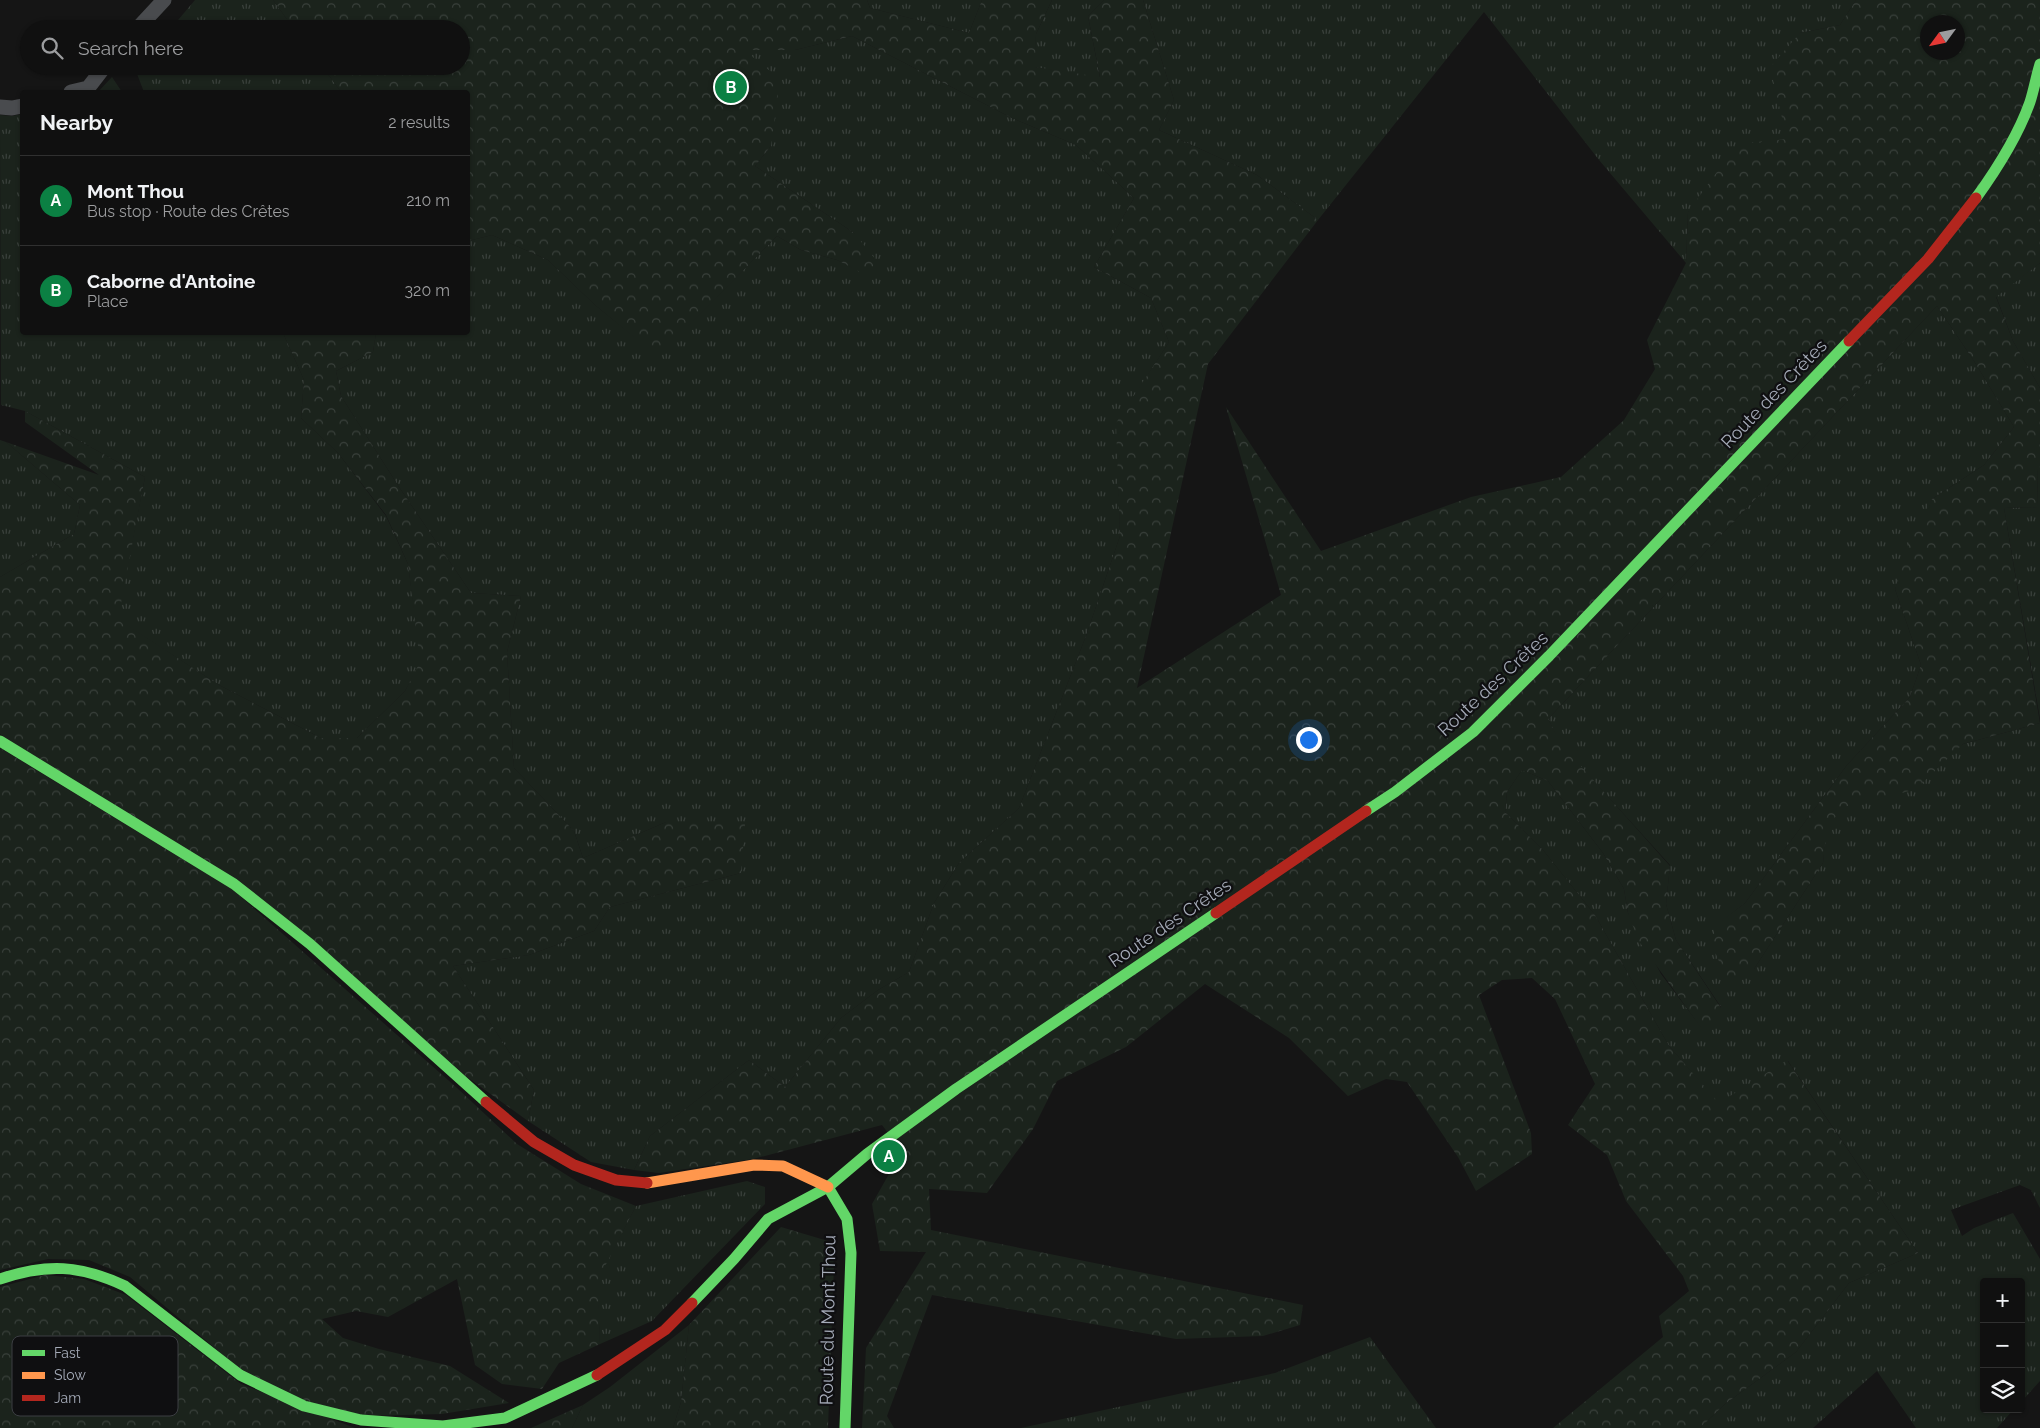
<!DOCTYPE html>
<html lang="en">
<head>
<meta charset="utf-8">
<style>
  body { margin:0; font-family:Raleway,sans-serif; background:#191919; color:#f1f3f6 }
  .controls { position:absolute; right:15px; bottom:15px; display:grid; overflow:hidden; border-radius:5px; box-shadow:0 1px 4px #0004 }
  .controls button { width:45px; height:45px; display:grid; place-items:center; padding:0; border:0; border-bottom:1px solid #303030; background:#101010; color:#f1f3f6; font:25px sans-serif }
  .compass { position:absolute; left:1920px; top:15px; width:45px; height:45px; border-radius:50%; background:#101010; box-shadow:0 1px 4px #0004; rotate:237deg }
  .you { position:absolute; left:1308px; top:739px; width:18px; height:18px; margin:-12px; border:4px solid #fff; border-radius:50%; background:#1a73e8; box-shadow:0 0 0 8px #1a73e833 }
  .badge { display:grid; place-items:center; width:32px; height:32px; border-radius:50%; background:#0b8043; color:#fff; font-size:16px; font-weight:700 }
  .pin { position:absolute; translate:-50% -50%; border:2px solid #fff; box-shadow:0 1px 5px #0006 }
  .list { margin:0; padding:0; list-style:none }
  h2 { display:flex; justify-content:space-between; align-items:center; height:65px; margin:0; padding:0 20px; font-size:21px }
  h2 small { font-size:16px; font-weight:400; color:#9c9d9f }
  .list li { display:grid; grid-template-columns:32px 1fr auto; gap:15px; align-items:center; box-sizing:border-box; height:90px; padding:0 20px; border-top:1px solid #303030 }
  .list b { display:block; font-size:19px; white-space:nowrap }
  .list p { margin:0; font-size:16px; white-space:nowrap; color:#9c9d9f }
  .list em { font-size:16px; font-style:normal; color:#9c9d9f }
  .icon { flex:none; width:28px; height:28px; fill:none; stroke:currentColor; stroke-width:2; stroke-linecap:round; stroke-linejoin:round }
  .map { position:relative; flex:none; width:2040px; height:1428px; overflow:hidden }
  .search { position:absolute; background:#101010; box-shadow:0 1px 4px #0004; left:20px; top:20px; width:450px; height:55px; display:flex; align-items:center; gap:12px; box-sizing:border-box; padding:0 18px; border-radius:28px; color:#9c9d9f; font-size:19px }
  .panel { position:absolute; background:#101010; box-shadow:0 1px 4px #0004; left:20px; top:90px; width:450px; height:245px; border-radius:5px }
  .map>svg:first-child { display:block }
</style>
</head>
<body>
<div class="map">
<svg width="2040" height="1428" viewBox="0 0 2040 1428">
  <defs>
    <pattern id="grass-tufts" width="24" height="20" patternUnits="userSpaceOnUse" patternTransform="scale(1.25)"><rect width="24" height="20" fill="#1b231c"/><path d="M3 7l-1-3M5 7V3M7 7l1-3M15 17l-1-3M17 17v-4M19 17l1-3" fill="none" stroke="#39403b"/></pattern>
    <pattern id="forest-crowns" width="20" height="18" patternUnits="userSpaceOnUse" patternTransform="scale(1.25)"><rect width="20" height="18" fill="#1b231c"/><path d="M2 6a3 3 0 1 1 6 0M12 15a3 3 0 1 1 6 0" fill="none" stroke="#39403b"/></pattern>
  </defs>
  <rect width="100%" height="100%" fill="#151515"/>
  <!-- grass -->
  <path fill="url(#grass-tufts)" d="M 195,0 L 273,0 L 294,29 L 156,29 L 162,23 L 173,26 Z
    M 867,0 L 982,0 L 969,33 L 870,8 Z
    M 1052,0 L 1104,0 L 1088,16 L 1100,78 L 1034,67 L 1036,34 Z
    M 1143,0 L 1856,0 L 1840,25 L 1800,33 L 1787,139 L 1688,212 L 1686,263 L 1599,160 L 1484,12 L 1318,220 L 1257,175 L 1159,130 L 1174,100 Z
    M 852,36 L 1012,118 L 1076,145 L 1134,198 L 1094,267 L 1151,298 L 1169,342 L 1117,423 L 1120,536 L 1086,636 L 1019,808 L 959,863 L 934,903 L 909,972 L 878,990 L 841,1018 L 785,1087 L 749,1060 L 650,1136 L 634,1170 L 591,1162 L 528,1121 L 534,1090 L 453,966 L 529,955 L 594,931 L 610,907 L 741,873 L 666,822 L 583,858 L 574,831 L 514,768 L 507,652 L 521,596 L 471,593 L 399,487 L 341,396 L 336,371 L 373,352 L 376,333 L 468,332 L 468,241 L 492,235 L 548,260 L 595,305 L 658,356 L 777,236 L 801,250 L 837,260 L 868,275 L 854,233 L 755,166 L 771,146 L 743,50 L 795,50 Z
    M 134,66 L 322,66 L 341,92 L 144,92 Z
    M 112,77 L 122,92 L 98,92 Z
    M 22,114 L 22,332 L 283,333 L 304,380 L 301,418 L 338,453 L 386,516 L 408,564 L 421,662 L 405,691 L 357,738 L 321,738 L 219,685 L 117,619 L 145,477 L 25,411 L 1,405 L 0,115 L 12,116 Z
    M 2040,263 L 2040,388 L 2013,341 L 1996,296 Z
    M 1937,306 L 1974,361 L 2014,427 L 1984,465 L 1932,499 L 1895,589 L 1921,665 L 1910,697 L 1847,765 L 1745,903 L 1716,926 L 1754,969 L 1823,863 L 1826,825 L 1854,799 L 1878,800 L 1963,744 L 2040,723 L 2040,1208 L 2031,1190 L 2020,1185 L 1951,1210 L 1962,1236 L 1974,1228 L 2013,1213 L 2040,1259 L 2040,1381 L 2021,1402 L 2021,1282 L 1984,1282 L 1984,1409 L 2014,1409 L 1997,1428 L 1916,1428 L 1877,1371 L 1813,1428 L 1700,1428 L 1725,1404 L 1796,1352 L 1849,1283 L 1918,1253 L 1788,1061 L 1719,1104 L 1669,1046 L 1595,915 L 1543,850 L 1505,812 L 1507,792 L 1522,770 L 1548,781 L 1603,853 L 1624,889 L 1628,913 L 1661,974 L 1704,1031 L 1721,1007 L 1676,940 L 1666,904 L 1670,865 L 1561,745 L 1548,719 Z
    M 0,440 L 6,442 L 80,505 L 74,534 L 0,577 Z
    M 2037,467 L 2040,467 L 2040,719 L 2004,508 L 2038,507 Z
    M 747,1181 L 765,1187 L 765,1204 L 652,1321 L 600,1344 L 597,1280 L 636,1206 Z
    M 689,1325 L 681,1402 L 673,1428 L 572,1428 L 583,1405 L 610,1387 Z
    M 1370,1337 L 1436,1428 L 1021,1428 L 1275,1373 Z"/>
  <!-- forest -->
  <path fill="url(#forest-crowns)" fill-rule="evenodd" d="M 273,0 L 867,0 L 870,8 L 969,33 L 982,0 L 1052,0 L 1036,34 L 1035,67 L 1100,77 L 1088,16 L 1104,0 L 1143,0 L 1174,100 L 1159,130 L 1257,175 L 1318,220 L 1208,364 L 1137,688 L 1281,595 L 1226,407 L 1321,551 L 1471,497 L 1561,477 L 1624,420 L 1655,369 L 1647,340 L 1686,263 L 1688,212 L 1737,144 L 1787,139 L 1770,67 L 1800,33 L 1840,25 L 1856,0 L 2040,0 L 2040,263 L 1996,297 L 2013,341 L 2040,388 L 2040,467 L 2037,468 L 2038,507 L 2004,508 L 2040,723 L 1963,744 L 1916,789 L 1878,800 L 1854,800 L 1827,825 L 1823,863 L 1754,969 L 1728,983 L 1713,947 L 1715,926 L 1745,903 L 1847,765 L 1910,697 L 1921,665 L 1895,589 L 1910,540 L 1932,499 L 1984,465 L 2014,427 L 1974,361 L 1937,306 L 1548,719 L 1562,745 L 1670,866 L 1666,904 L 1676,940 L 1721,1008 L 1704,1032 L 1638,940 L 1628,913 L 1624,889 L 1603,853 L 1548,781 L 1522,770 L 1507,792 L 1505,812 L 1543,850 L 1595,915 L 1669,1046 L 1719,1103 L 1787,1060 L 1918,1253 L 1849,1283 L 1796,1352 L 1725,1404 L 1700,1428 L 1553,1428 L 1663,1337 L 1659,1316 L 1689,1291 L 1683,1276 L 1626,1201 L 1607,1155 L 1568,1125 L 1595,1084 L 1555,999 L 1532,978 L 1502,980 L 1479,995 L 1531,1133 L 1532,1154 L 1476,1191 L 1458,1157 L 1407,1082 L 1386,1079 L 1348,1096 L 1289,1038 L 1205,984 L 1126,1047 L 1057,1081 L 1033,1129 L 987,1193 L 929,1189 L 931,1230 L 1303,1305 L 1300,1325 L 1263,1336 L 1176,1339 L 932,1295 L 887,1416 L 894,1428 L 862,1428 L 866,1348 L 926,1252 L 880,1251 L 872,1204 L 902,1151 L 882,1125 L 753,1159 L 659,1173 L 634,1170 L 650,1136 L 749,1060 L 785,1087 L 841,1018 L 878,990 L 909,972 L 934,903 L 959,863 L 1019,808 L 1086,636 L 1120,536 L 1116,423 L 1169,342 L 1151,298 L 1094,267 L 1134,198 L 1076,145 L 1012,118 L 852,36 L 795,50 L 744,50 L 780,79 L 771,146 L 755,166 L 854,233 L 876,260 L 868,276 L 837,260 L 801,250 L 777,236 L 658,357 L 595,305 L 548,260 L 492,235 L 468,241 L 468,92 L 341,92 L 322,66 L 461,66 L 461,29 L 294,29 ZM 1928,22 L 1958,22 L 1958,52 L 1928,52 Z
    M 283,333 L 376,333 L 373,352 L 336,371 L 341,396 L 399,487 L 471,593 L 521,596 L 507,652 L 514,768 L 574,831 L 583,858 L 666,822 L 745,824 L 741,873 L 610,907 L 594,931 L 529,955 L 453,966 L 534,1090 L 528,1121 L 467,1077 L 311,940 L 0,734 L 0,577 L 74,534 L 80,505 L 6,442 L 99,475 L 25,422 L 25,411 L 145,477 L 118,619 L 219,685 L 321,738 L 357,738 L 405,691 L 420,662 L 408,564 L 386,515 L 338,453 L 301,418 L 304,380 Z
    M 0,748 L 233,890 L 457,1088 L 517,1144 L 581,1184 L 636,1206 L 598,1280 L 600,1344 L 559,1363 L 542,1389 L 502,1384 L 475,1365 L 457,1279 L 388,1317 L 356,1311 L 322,1319 L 343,1338 L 379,1349 L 450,1366 L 509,1403 L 442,1414 L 364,1416 L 301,1400 L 241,1370 L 130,1277 L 89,1260 L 48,1259 L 0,1270 Z
    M 781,1227 L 828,1241 L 834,1263 L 828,1428 L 673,1428 L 681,1402 L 689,1325 Z
    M 45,1275 L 84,1279 L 126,1295 L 241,1384 L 355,1428 L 0,1428 L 0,1287 Z
    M 583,1405 L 572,1428 L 531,1428 Z"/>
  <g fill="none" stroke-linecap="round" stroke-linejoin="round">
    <!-- street -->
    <path stroke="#494b4e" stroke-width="15" d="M 137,29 L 164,0
      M 71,92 L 88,88 L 105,66
      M 0,107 L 12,108 L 22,106"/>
    <!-- fast -->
    <path stroke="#63d668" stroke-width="11" d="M 1976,198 C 1997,169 2018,136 2030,102 C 2034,90 2036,77 2040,64
      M 0,741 L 234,884 L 310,944 L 486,1102
      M 1366,811 L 1395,792 L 1473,732 L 1549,656 L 1849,341
      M 828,1187 L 847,1219 L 851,1253 L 845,1428
      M 0,1279 C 47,1263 80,1265 125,1286 L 240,1375 L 304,1406 L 361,1420 L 443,1426 L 505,1418 L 597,1375
      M 692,1303 L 734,1259 L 768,1219 L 828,1187 L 867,1154 L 956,1089 L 1216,913"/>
    <!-- slow -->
    <path stroke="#ff974d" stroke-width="11" d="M 647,1183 L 754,1165 L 783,1166 L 828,1187"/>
    <!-- jam -->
    <path stroke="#b3261e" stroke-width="11" d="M 1849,341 L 1928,259 L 1976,198
      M 1216,913 L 1366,811
      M 486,1102 L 534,1142 L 574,1165 L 616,1180 L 647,1183
      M 597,1375 L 665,1330 L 692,1303"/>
  </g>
  <g text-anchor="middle" stroke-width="4.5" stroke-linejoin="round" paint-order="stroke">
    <!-- street labels -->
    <g font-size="18" fill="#a5abb8" stroke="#0f0f11">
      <text transform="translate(1774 394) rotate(-46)" y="6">Route des Crêtes</text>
      <text transform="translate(1493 684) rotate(-43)" y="6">Route des Crêtes</text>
      <text transform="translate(1170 923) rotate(-34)" y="6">Route des Crêtes</text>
      <text transform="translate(828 1320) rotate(-89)" y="6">Route du Mont Thou</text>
    </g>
  </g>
  <!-- legend -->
  <rect x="12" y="1336" width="166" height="80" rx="8" fill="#0f0f11" stroke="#3c3e43" stroke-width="1"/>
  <rect x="22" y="1350" width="23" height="6" fill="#63d668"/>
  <rect x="22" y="1372" width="23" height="7" fill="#ff974d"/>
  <rect x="22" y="1395" width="23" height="6" fill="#b3261e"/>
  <g font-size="14" fill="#a5abb8">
    <text x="54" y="1358">Fast</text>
    <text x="54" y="1380">Slow</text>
    <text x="54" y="1403">Jam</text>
  </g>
</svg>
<div class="controls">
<button>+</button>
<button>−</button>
<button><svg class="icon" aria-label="layers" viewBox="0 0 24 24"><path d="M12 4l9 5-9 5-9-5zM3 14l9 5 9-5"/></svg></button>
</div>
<svg class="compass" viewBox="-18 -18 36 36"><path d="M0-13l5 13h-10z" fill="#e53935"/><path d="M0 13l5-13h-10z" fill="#9c9d9f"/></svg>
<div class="you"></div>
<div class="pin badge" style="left:889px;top:1156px">A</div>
<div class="pin badge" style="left:731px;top:87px">B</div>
<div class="search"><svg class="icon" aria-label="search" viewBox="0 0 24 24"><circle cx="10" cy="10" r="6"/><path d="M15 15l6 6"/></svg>Search here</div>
<section class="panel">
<h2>Nearby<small>2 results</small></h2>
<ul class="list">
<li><span class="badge">A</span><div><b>Mont Thou</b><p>Bus stop · Route des Crêtes</p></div><em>210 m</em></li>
<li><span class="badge">B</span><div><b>Caborne d'Antoine</b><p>Place</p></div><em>320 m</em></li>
</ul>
</section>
</div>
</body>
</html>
